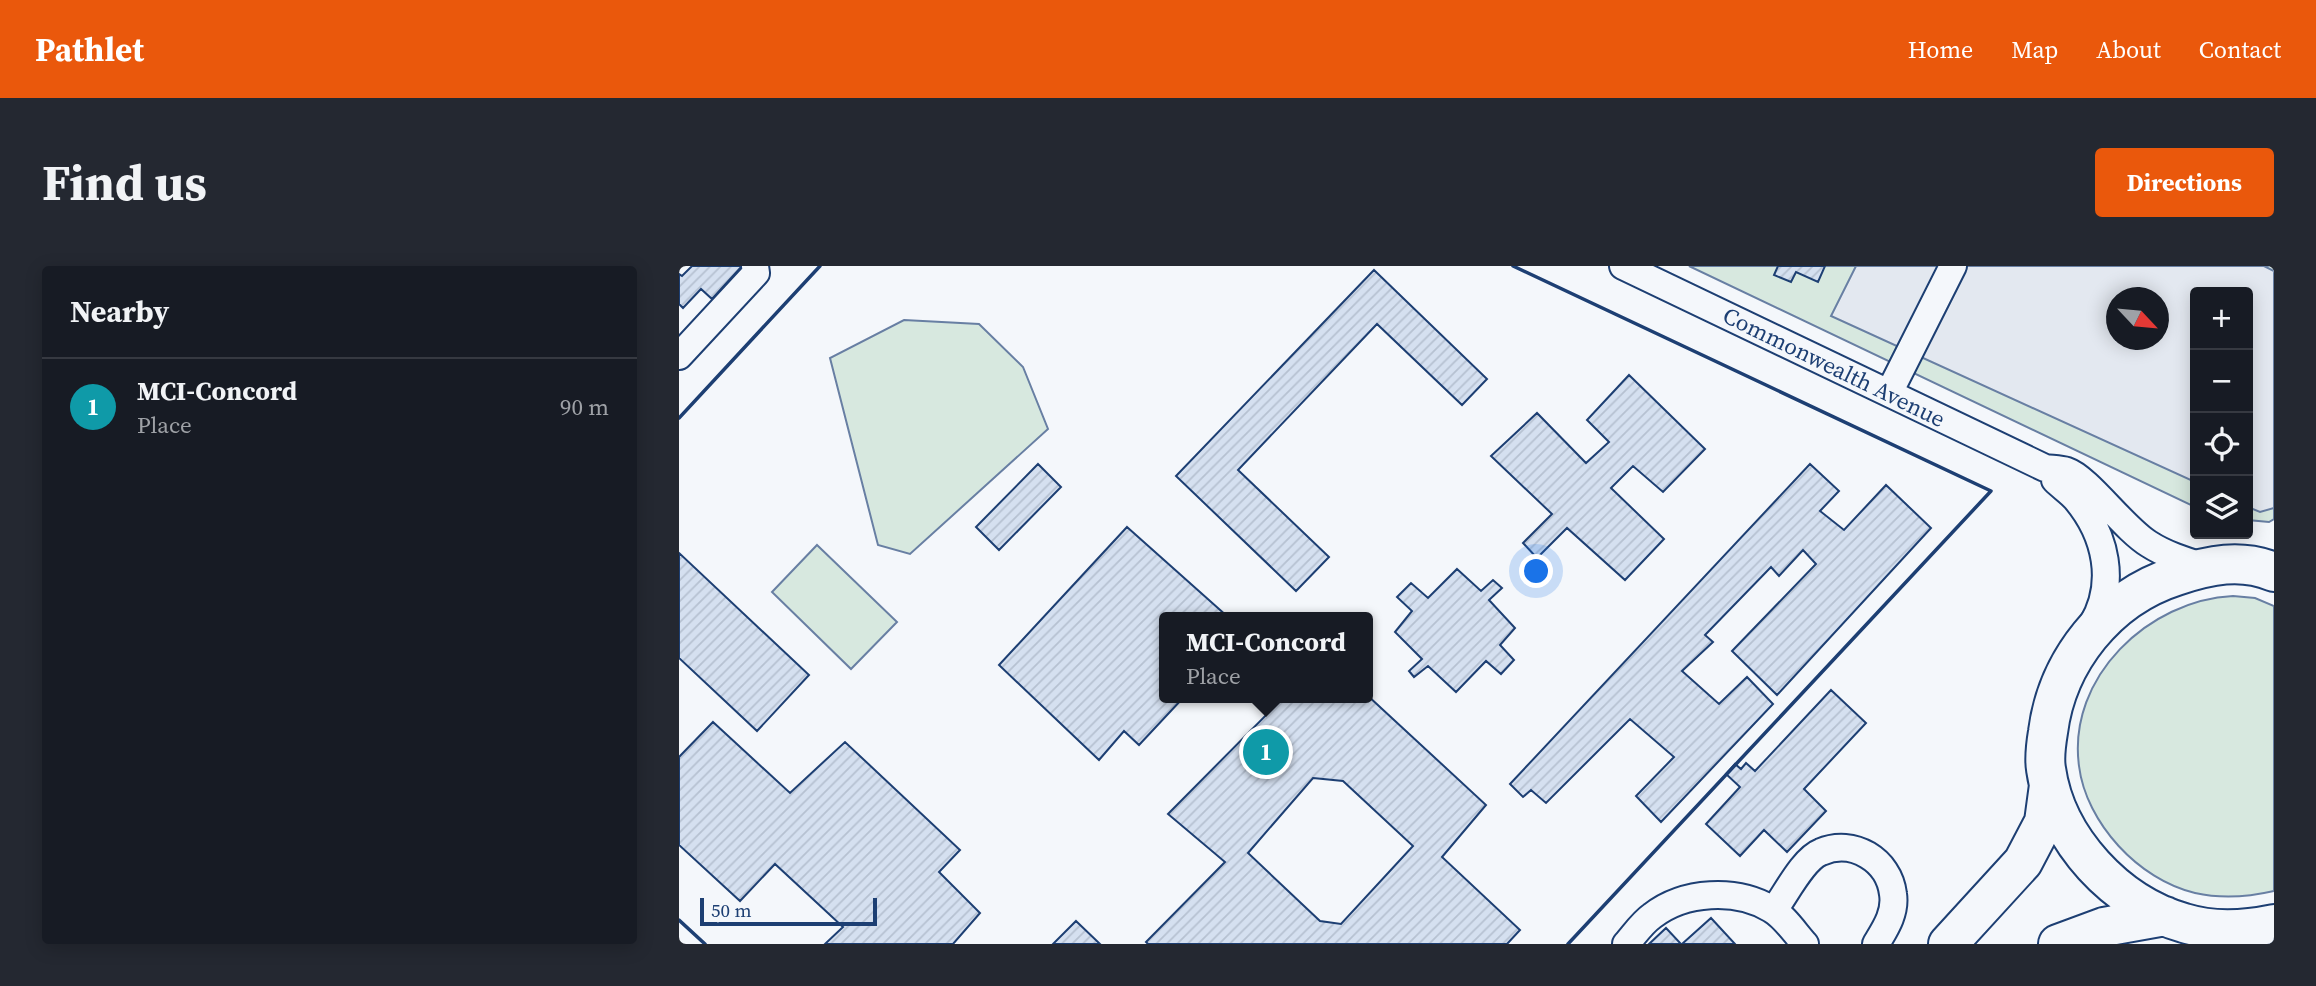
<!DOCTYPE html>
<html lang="en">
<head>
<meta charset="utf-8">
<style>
  body { margin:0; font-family:"Source Serif 4",serif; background:#242831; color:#f1f3f6 }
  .controls { position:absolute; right:21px; top:21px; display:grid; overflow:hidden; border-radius:7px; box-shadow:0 4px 18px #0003 }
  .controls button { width:63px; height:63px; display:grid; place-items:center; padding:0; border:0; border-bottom:2px solid #363941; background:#171b24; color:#f1f3f6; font:35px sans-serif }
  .compass { position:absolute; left:1427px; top:21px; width:63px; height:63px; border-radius:50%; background:#171b24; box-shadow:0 4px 18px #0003; rotate:116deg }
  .scale { position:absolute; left:21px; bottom:18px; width:177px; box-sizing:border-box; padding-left:7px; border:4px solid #1d3f73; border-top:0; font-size:19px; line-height:24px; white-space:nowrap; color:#1d3f73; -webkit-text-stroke:5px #f4f7fb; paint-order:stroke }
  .you { position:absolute; left:858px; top:306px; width:24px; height:24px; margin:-18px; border:5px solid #fff; border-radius:50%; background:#1a73e8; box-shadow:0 0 0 10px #1a73e833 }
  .badge { display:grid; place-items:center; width:46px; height:46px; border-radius:50%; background:#ea580c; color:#fff; font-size:23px; font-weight:700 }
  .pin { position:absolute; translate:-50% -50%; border:4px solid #fff; box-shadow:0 2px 7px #0006 }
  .popup { position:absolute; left:480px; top:346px; width:214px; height:91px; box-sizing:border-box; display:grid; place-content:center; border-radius:7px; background:#171b24; filter:drop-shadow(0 2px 5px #0005); font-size:23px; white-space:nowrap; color:#9ea1a6 }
  .popup b { font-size:26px; color:#f1f3f6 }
  .popup::after { content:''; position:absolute; left:50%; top:100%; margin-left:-14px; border:14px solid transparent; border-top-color:#171b24 }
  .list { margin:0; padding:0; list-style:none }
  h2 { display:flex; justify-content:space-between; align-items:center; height:91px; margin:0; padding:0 28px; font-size:30px }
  h2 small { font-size:23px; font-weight:400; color:#9ea1a6 }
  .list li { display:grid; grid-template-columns:46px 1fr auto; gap:21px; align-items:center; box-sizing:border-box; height:98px; padding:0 28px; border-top:2px solid #363941 }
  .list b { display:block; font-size:26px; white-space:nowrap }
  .list p { margin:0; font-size:23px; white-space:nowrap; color:#9ea1a6 }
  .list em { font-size:23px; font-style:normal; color:#9ea1a6 }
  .icon { flex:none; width:38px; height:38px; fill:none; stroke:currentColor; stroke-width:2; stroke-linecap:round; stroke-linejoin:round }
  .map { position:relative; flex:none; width:1595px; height:678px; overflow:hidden; border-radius:7px }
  header { display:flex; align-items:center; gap:42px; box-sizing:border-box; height:98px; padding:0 35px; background:#ea580c; color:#fff }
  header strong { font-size:33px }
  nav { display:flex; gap:38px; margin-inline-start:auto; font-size:24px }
  .intro { display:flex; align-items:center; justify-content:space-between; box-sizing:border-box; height:168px; padding:0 42px }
  h1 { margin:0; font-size:49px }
  .button { padding:18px 32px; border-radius:7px; background:#ea580c; color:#fff; font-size:24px; font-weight:700 }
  main { display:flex; gap:42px; padding:0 42px }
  aside { flex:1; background:#171b24; border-radius:7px; box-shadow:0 4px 18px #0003 }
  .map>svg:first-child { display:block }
</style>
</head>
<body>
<header>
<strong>Pathlet</strong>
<nav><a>Home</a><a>Map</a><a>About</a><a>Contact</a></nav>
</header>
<div class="intro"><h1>Find us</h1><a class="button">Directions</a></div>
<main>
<aside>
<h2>Nearby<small></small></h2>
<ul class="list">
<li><span class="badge" style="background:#0f9aa8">1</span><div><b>MCI-Concord</b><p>Place</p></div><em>90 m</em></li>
</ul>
</aside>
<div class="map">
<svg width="1595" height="678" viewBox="0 0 1595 678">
  <defs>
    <pattern id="building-hatch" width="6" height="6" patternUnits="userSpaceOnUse" patternTransform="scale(1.75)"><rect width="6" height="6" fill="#d5e0f0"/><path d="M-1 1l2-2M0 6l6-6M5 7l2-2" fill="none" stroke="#b6c1d1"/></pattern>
  </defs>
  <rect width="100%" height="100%" fill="#f4f7fb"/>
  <!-- green -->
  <path fill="#d7e8df" stroke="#687fa3" stroke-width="2" fill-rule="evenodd" d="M 1010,0 L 1595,0 L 1595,253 L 1590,256 L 1569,254 L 1569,26 L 1516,26 L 1516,241 ZM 1437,32 L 1479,32 L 1479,74 L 1437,74 Z
    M 225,54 L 300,58 L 344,101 L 369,163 L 231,288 L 199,279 L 151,92 Z
    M 138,279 L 218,356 L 172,403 L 93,326 Z
    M 1554,330 L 1576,332 L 1595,340 L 1595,625 C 1569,631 1543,633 1516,627 C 1460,614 1407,557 1400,500 C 1388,411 1470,334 1554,330 Z"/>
  <!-- parking -->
  <path fill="#e3e8f0" stroke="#687fa3" stroke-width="2" fill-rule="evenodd" d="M 1177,0 L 1585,0 L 1595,5 L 1595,242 L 1581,246 L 1569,241 L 1569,26 L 1516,26 L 1516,216 L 1152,50 ZM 1437,32 L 1479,32 L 1479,74 L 1437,74 Z"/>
  <!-- building -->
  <path fill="url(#building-hatch)" stroke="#1d3f73" stroke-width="2" fill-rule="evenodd" d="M 13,0 L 63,0 L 33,33 L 22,23 L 4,42 L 0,38 L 0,8 L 3,10 Z
    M 1099,0 L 1146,0 L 1139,16 L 1117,6 L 1112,16 L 1095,9 Z
    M 695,4 L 808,113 L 783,139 L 698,58 L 559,204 L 650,291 L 617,325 L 497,210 Z
    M 950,109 L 1026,183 L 984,226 L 954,200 L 932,222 L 985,273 L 946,314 L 888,262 L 858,292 L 844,277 L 873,248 L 812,190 L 858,147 L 907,197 L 930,176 L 908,154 Z
    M 359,198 L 382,221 L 320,284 L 297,261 Z
    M 1131,198 L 1160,225 L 1141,245 L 1165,264 L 1207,219 L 1252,262 L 1098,429 L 1053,385 L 1137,298 L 1124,284 L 1100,310 L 1092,301 L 1026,369 L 1034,376 L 1003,405 L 1040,438 L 1068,411 L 1094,438 L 982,556 L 957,530 L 995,491 L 951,453 L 867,537 L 852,524 L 844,531 L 831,518 Z
    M 448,261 L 549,351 L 486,351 L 486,432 L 504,432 L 460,479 L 445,465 L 420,494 L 320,399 Z
    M 0,287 L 130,409 L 78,465 L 0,392 Z
    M 778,303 L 802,325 L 814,314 L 823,322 L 810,334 L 836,362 L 821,379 L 835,394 L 822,408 L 807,395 L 777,426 L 749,400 L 735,411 L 730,405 L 743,393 L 716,366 L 733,345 L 718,331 L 732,317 L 749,332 Z
    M 1152,424 L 1187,457 L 1125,523 L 1147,545 L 1108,586 L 1085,564 L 1061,590 L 1027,558 L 1061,521 L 1047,508 L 1056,498 L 1062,503 L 1067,497 L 1076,505 Z
    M 688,429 L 807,539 L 763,591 L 841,664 L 828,678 L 469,678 L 467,676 L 546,596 L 489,548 L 604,432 L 688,432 ZM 634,512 L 664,515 L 734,580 L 662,658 L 641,655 L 569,587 Z
    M 34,456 L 111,527 L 166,476 L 281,584 L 260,606 L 301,647 L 274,678 L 146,678 L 164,661 L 96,598 L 61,635 L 0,579 L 0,491 Z
    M 1032,652 L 1056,678 L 1003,678 Z
    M 397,655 L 421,678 L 374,678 Z
    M 987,662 L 1002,678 L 970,678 Z"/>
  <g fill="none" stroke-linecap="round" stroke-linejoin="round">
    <defs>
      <path id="minor" d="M 944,0 L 1366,202 C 1373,203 1381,203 1388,205 C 1409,212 1445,263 1470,278 C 1487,289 1507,295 1526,301
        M 0,90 L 77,7 L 76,0
        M 1210,127 L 1274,0
        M 1376,214 C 1383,221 1391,226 1397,233 C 1427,269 1438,317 1413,359
        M 1095,644 C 1107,628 1124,593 1142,586 C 1174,572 1210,594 1214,628 C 1217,647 1206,663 1197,678
        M 947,678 C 955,669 963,657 973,650 C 1005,625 1057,622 1092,643 C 1105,650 1116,667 1126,678"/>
      <path id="highway" d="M 1595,306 C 1562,292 1530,299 1497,310 C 1428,332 1378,395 1369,466 C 1367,478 1365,491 1367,503 C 1377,574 1438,638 1505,657 C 1534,666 1566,664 1595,658
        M 1269,678 L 1344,596 L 1365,556 L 1370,519
        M 1379,678 L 1425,661 L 1486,650"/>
    </defs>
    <!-- minor casing -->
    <use href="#minor" stroke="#1d3f73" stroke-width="30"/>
    <!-- highway casing -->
    <use href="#highway" stroke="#1d3f73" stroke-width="42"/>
    <!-- minor -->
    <use href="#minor" stroke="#f4f7fb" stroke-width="26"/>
    <!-- highway -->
    <use href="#highway" stroke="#f4f7fb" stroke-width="38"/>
    <!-- wall -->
    <path stroke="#1d3f73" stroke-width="3.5" d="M 834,0 L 1312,225 L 889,678
      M 0,152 L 141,0
      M 0,654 L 26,678"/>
  </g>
  <g text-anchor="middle" stroke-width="5" stroke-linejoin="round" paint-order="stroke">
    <!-- street labels -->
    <g font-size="23" fill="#1d3f73" stroke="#f4f7fb">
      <text transform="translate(1155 101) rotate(26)" y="8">Commonwealth Avenue</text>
    </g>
  </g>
</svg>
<div class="controls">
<button>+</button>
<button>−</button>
<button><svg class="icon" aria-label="locate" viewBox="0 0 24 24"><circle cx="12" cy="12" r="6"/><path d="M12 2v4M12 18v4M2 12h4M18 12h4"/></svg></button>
<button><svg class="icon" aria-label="layers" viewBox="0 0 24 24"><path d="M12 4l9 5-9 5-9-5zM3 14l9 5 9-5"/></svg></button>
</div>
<svg class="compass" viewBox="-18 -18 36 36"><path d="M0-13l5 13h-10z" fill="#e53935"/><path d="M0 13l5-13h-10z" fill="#9ea1a6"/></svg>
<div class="scale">50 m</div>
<div class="you"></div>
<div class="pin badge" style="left:587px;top:486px;background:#0f9aa8">1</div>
<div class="popup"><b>MCI-Concord</b>Place</div>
</div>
</main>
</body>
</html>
